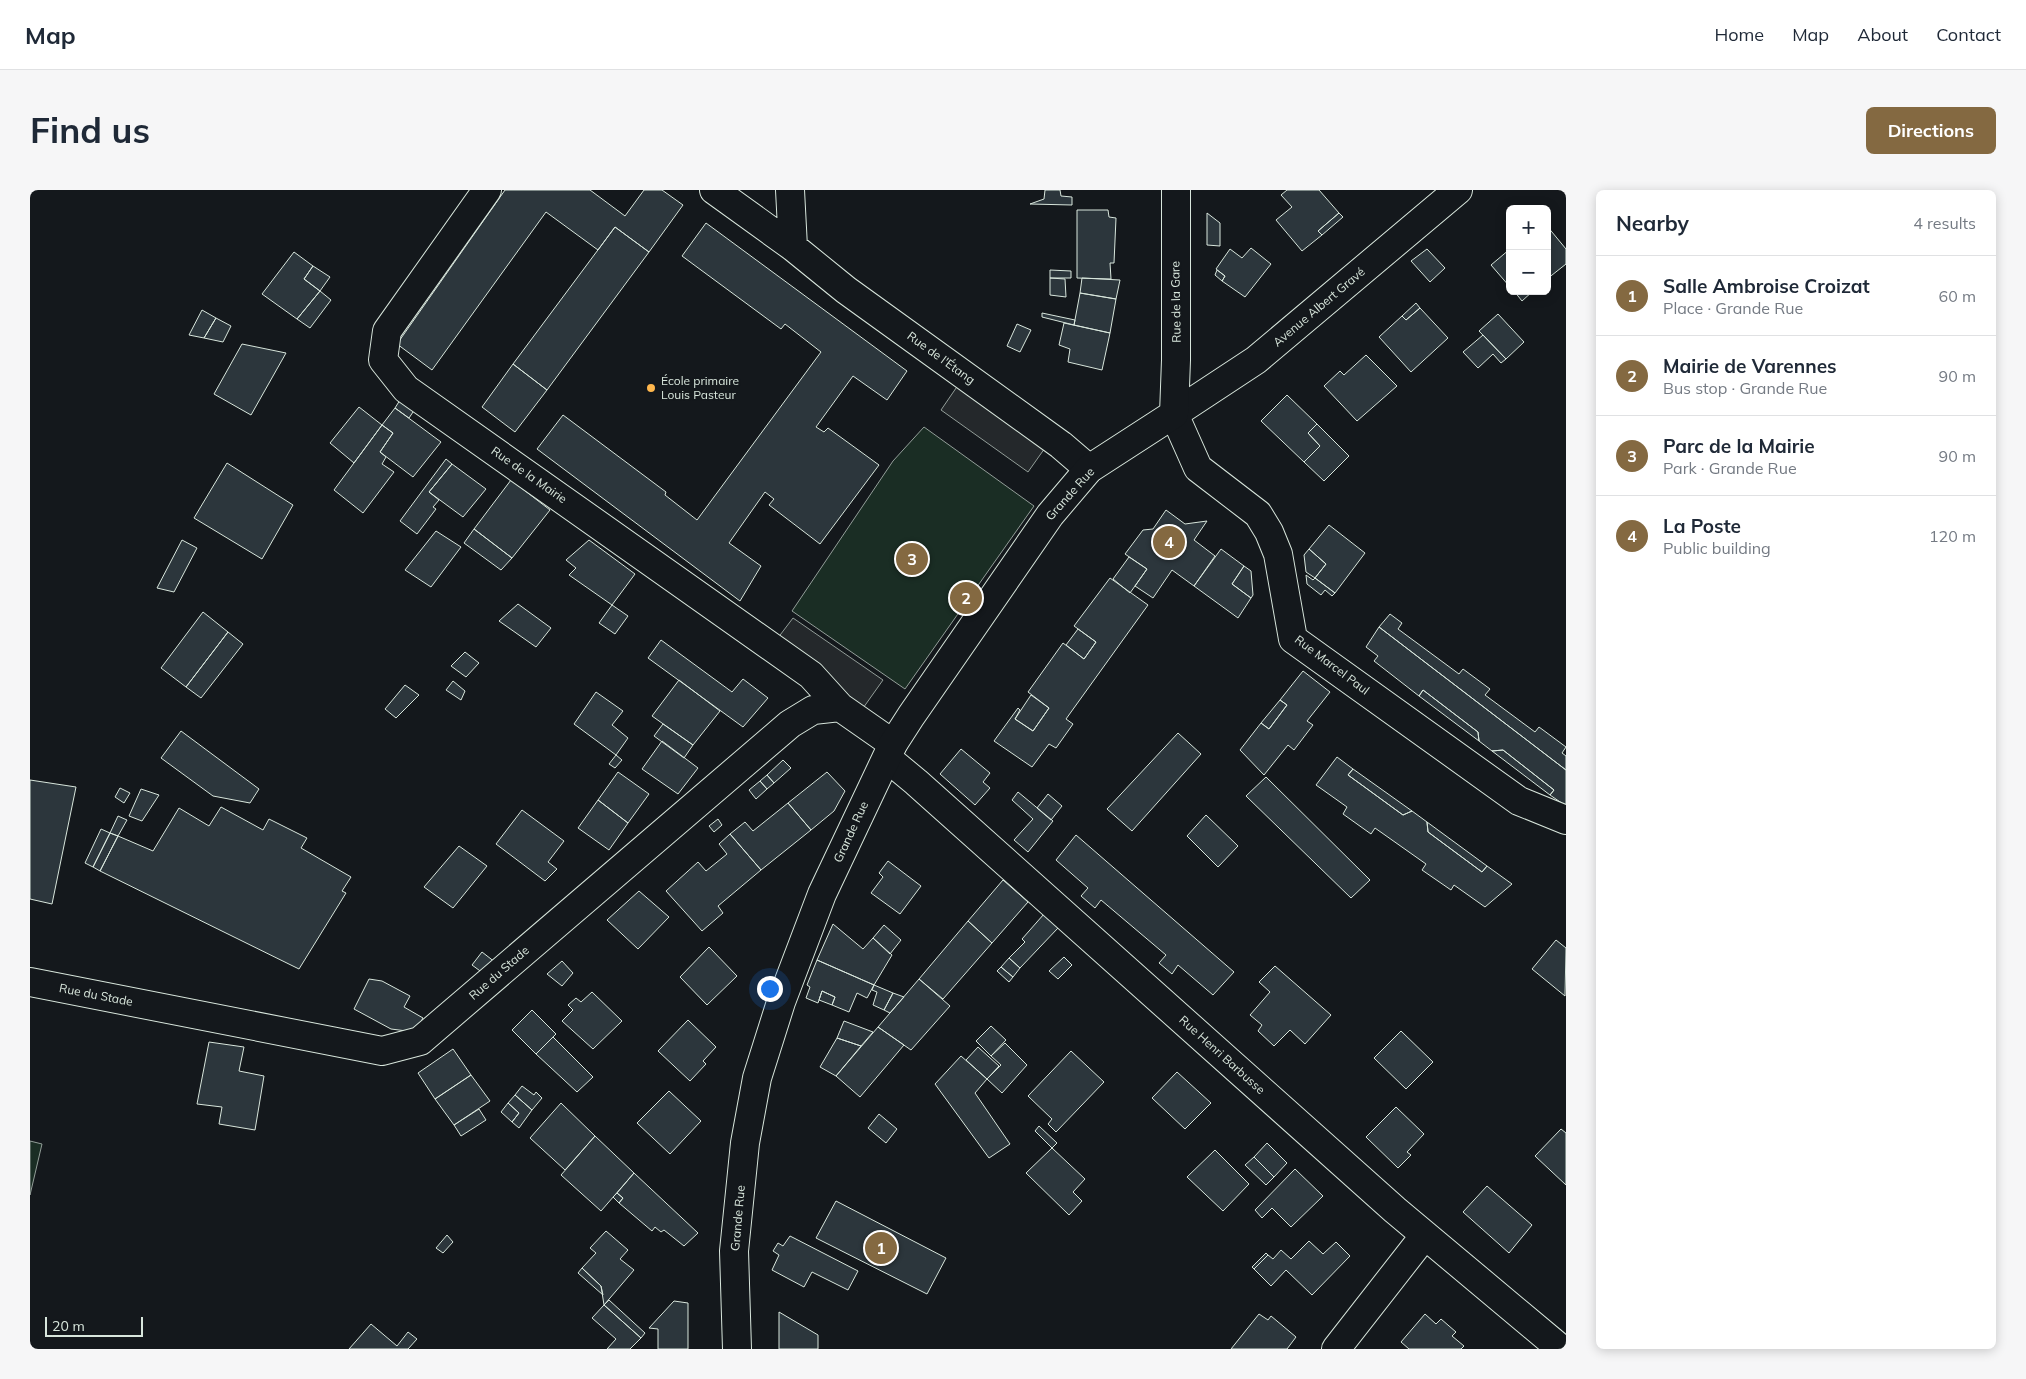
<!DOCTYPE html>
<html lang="en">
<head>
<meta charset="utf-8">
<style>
  body { margin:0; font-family:Mulish,sans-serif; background:#f6f6f7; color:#1f2937 }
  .controls { position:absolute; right:15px; top:15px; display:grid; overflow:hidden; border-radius:8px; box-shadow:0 2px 12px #0003 }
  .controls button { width:45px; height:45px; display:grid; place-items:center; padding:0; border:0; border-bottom:1px solid #e0e1e3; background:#fff; color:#1f2937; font:25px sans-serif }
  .scale { position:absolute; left:15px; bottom:12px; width:98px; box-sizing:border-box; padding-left:5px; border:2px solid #d8e6dc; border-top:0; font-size:14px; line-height:18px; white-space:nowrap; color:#d8e6dc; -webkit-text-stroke:4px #14181c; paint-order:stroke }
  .you { position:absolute; left:739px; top:798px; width:18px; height:18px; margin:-12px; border:4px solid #fff; border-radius:50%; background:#1a73e8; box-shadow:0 0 0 8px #1a73e833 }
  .badge { display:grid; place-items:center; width:32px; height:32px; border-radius:50%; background:#846941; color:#fff; font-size:16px; font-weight:700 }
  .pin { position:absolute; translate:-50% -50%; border:2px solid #fff; box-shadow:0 1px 5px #0006 }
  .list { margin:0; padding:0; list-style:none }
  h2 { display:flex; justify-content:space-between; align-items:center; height:65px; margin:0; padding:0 20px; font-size:21px }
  h2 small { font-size:16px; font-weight:400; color:#747a83 }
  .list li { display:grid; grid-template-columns:32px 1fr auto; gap:15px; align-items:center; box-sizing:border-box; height:80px; padding:0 20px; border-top:1px solid #e0e1e3 }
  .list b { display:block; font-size:19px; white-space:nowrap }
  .list p { margin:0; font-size:16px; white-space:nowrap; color:#747a83 }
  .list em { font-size:16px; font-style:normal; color:#747a83 }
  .map { position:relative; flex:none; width:1536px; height:1159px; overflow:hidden; border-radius:8px }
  header { display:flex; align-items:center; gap:30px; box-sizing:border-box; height:70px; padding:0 25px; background:#fff; border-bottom:1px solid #e0e1e3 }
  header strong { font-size:24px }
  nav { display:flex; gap:28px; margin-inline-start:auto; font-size:18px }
  .intro { display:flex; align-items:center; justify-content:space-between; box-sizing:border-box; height:120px; padding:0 30px }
  h1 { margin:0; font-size:35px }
  .button { padding:12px 22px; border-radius:8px; background:#846941; color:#fff; font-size:18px; font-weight:700 }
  main { display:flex; gap:30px; padding:0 30px }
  aside { flex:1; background:#fff; border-radius:8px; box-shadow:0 2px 12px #0003 }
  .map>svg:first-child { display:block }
</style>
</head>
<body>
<header>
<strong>Map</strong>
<nav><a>Home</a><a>Map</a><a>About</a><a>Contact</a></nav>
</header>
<div class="intro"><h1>Find us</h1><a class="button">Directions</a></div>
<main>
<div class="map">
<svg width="1536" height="1159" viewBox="0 0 1536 1159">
  <rect width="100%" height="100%" fill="#14181c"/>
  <!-- green -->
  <path fill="#1a2d24" stroke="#939e99" d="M 894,237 L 1004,316 L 875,499 L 762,421 L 863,271 Z
    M 0,951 L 12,954 L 0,1005 Z"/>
  <!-- parking -->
  <path fill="#24282b" stroke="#939e99" d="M 935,185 L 1022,248 L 998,282 L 911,220 Z
    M 763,428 L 853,490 L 826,528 L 741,457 Z"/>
  <!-- building -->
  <path fill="#2c363c" stroke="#d8e6dc" d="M 475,0 L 560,0 L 595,26 L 614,0 L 632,0 L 653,15 L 619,62 L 585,37 L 568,60 L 516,22 L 402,180 L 367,154 Z
    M 1015,0 L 1030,0 L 1031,6 L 1042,7 L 1042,15 L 1000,14 L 1014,9 Z
    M 1257,0 L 1289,0 L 1309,23 L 1288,41 L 1292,45 L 1272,61 L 1246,30 L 1262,17 L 1251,5 Z
    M 1047,20 L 1078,20 L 1079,27 L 1086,28 L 1084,73 L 1080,73 L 1081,89 L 1047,88 Z
    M 1177,23 L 1190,33 L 1190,56 L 1177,55 Z
    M 1309,23 L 1313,27 L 1292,45 L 1288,41 Z
    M 676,33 L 877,181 L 857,210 L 823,186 L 786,237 L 794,242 L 798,238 L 849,275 L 790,354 L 739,315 L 744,309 L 735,302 L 699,353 L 731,376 L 710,411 L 507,259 L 533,225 L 636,302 L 635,305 L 667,330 L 791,162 L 755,134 L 751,139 L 652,66 Z
    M 1517,36 L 1536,59 L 1536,74 L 1517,89 Z
    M 585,37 L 619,62 L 517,200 L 483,174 Z
    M 1221,58 L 1241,74 L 1215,107 L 1192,91 L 1195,86 L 1186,79 L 1200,59 L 1212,68 Z
    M 1397,59 L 1415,78 L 1400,92 L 1381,71 Z
    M 1480,59 L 1480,97 L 1461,75 Z
    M 264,62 L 283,76 L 274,89 L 290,101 L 267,129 L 232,104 Z
    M 283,76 L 300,87 L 290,101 L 274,89 Z
    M 1020,80 L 1041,81 L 1041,88 L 1020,88 Z
    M 1187,80 L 1195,86 L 1192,91 L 1185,85 Z
    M 1020,88 L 1035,89 L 1036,107 L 1020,105 Z
    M 1052,88 L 1090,90 L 1086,109 L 1050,103 Z
    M 290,101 L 301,110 L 280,138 L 267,129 Z
    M 1484,101 L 1503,101 L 1492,111 Z
    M 1050,103 L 1086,109 L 1080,143 L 1044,135 Z
    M 1386,113 L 1390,118 L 1376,130 L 1372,126 Z
    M 1390,118 L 1418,148 L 1381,182 L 1349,147 L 1372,126 L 1376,130 Z
    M 172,120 L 186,128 L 174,148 L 159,145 Z
    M 1012,123 L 1045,130 L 1044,135 L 1012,127 Z
    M 1468,124 L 1494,152 L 1476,169 L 1449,141 Z
    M 186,128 L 201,136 L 193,152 L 174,148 Z
    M 1034,133 L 1080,143 L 1072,180 L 1038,172 L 1040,159 L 1029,155 Z
    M 987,134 L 1001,140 L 990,162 L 977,156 Z
    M 1453,145 L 1476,169 L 1471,173 L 1463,164 L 1448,178 L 1433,162 Z
    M 212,154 L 256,163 L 221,225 L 184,204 Z
    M 1336,165 L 1367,196 L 1327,231 L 1294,196 L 1310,181 L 1314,185 Z
    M 483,174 L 517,200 L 485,242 L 452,217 Z
    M 1257,205 L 1287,234 L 1278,243 L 1290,256 L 1274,272 L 1231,231 Z
    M 370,210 L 385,219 L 379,228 L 365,218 Z
    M 329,217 L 352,235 L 324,273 L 300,253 Z
    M 365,218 L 411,252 L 383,287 L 350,262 L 363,243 L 352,235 Z
    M 1287,234 L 1319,266 L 1294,291 L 1274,272 L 1290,256 L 1278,243 Z
    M 352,235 L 363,243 L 350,262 L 356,267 L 352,274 L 364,282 L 333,323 L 304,300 Z
    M 416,269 L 422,274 L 399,302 L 409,310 L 403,317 L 406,319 L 387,344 L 370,331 Z
    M 197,273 L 263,315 L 232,369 L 164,328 Z
    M 422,274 L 456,299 L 433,327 L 399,302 Z
    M 481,290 L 520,320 L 482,368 L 444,339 Z
    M 1136,320 L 1155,334 L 1177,331 L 1164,350 L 1185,366 L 1164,396 L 1142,380 L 1123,408 L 1105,396 L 1117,379 L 1095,364 L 1113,340 L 1123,339 Z
    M 1299,335 L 1335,363 L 1305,403 L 1285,388 L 1296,374 L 1279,359 Z
    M 444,339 L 482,368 L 471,380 L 434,353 Z
    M 406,341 L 431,357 L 401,397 L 375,380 Z
    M 152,350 L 167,358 L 144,402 L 127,398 Z
    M 559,350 L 605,384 L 582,415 L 539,385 L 546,378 L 536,370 Z
    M 1191,359 L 1214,376 L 1202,394 L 1221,408 L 1208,428 L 1164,396 Z
    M 1279,359 L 1296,374 L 1285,388 L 1276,382 L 1274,365 Z
    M 1099,367 L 1117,379 L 1100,403 L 1083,389 Z
    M 1214,376 L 1221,381 L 1223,405 L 1221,408 L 1202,394 Z
    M 1276,385 L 1283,390 L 1285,388 L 1305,403 L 1302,406 L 1295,400 L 1291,405 L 1277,394 Z
    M 1080,388 L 1118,415 L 1036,529 L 1043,534 L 1026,558 L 1019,554 L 1002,577 L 964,551 L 988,518 L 990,520 L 985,529 L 1003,541 L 1019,518 L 998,502 L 1033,453 L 1054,469 L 1066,452 L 1044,436 Z
    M 488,414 L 521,438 L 506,457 L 469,431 Z
    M 582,415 L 598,426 L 585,444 L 569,433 Z
    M 173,422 L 198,442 L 156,497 L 131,478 Z
    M 1360,424 L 1372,433 L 1368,439 L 1429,484 L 1433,479 L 1460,499 L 1455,505 L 1505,542 L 1509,537 L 1536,557 L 1532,563 L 1536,566 L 1536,580 L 1349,437 Z
    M 1349,437 L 1536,580 L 1536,616 L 1520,605 L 1524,600 L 1473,560 L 1462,561 L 1449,551 L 1448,542 L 1393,500 L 1389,506 L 1344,471 L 1348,466 L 1336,457 Z
    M 1048,439 L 1066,452 L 1054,469 L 1036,455 Z
    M 198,442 L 213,454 L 171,508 L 156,497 Z
    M 631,450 L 702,502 L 713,489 L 738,508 L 713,537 L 618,468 Z
    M 435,462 L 449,473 L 436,487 L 421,476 Z
    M 1273,481 L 1300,502 L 1277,531 L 1283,535 L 1264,560 L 1258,555 L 1234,585 L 1210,560 L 1231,533 L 1239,539 L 1257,515 L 1250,510 Z
    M 649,490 L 690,521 L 663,555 L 622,526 Z
    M 423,491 L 435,501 L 431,510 L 416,500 Z
    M 375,495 L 389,505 L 366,528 L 355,519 Z
    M 1393,500 L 1448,542 L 1449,551 L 1389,506 Z
    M 566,502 L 593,521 L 582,535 L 598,548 L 586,565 L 544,534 Z
    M 1001,505 L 1019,518 L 1003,541 L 985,529 Z
    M 1250,510 L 1257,515 L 1239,539 L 1231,533 Z
    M 633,534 L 663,555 L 654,568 L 624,546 Z
    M 151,541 L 229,599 L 220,613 L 183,606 L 131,568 Z
    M 1148,543 L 1171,564 L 1102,641 L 1077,619 Z
    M 632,551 L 668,578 L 648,604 L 612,579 Z
    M 931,559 L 960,583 L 953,592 L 960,598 L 945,615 L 910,584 Z
    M 1473,560 L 1524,600 L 1520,605 L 1462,561 Z
    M 586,565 L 592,570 L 585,578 L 579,574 Z
    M 1307,567 L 1323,579 L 1318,585 L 1373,625 L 1382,621 L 1397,632 L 1398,642 L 1452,682 L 1457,676 L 1482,694 L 1455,717 L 1424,695 L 1421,700 L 1392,680 L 1396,674 L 1345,638 L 1341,644 L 1313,624 L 1317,617 L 1286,595 Z
    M 753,570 L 761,578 L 744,593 L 737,585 Z
    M 1323,579 L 1382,621 L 1373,625 L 1318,585 Z
    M 588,582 L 619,604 L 598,633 L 568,610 Z
    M 797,582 L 815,601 L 804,621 L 781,640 L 758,613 Z
    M 737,585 L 744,593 L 737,599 L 730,591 Z
    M 1236,587 L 1340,690 L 1321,708 L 1216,606 Z
    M 0,590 L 46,597 L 22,714 L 0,709 Z
    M 730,591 L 737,599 L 726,609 L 719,600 Z
    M 90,598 L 100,603 L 94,613 L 85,607 Z
    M 111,599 L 129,605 L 112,631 L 99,626 Z
    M 988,602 L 1023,631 L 998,662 L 984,650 L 1003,629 L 982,610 Z
    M 1018,604 L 1032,616 L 1021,630 L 1007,618 Z
    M 568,610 L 598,633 L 579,660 L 548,638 Z
    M 758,613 L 781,640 L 731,680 L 700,644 L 715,632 L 723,641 Z
    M 191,617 L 233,640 L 239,629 L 277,648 L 271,658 L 321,687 L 312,701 L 316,703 L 269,779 L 70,681 L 88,646 L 123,661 L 149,618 L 179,636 Z
    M 492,620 L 534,651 L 518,672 L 527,679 L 515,691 L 466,654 Z
    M 1176,625 L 1208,656 L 1188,677 L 1157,646 Z
    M 88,626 L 97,630 L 88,646 L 80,643 Z
    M 688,629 L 692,635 L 684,642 L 679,636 Z
    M 1397,632 L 1457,676 L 1452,682 L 1398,642 Z
    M 71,639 L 80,643 L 63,677 L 55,673 Z
    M 80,643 L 88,646 L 70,681 L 63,677 Z
    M 700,644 L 731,680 L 688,716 L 693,723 L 672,741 L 636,701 L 668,672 L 676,681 L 697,664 L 689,654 Z
    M 1046,645 L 1204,782 L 1183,805 L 1148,775 L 1142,784 L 1129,773 L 1136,765 L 1071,710 L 1065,718 L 1051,706 L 1058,698 L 1026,670 Z
    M 429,656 L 457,676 L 423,718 L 394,697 Z
    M 858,671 L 891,696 L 870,724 L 841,703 L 853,687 L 849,683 Z
    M 973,690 L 998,712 L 962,753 L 938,731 Z
    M 609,701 L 639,727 L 608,759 L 577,730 Z
    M 1014,724 L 1028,738 L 990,778 L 979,768 L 995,752 L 992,749 Z
    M 938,731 L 962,753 L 913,809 L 889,789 Z
    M 803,734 L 833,759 L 843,748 L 862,765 L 844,795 L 787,770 Z
    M 854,735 L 871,750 L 860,764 L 843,748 Z
    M 1526,750 L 1536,758 L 1535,806 L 1502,779 Z
    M 679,757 L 707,786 L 677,815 L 650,787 Z
    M 452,762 L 470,776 L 457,786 L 442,775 Z
    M 1034,767 L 1042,775 L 1028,789 L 1019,781 Z
    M 979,768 L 990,778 L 983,787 L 971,777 Z
    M 787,770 L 844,795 L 837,808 L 827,803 L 819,822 L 802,815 L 805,807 L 792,801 L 788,813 L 776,808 L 780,797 L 777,795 Z
    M 532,771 L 543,783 L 532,796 L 517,784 Z
    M 1245,776 L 1301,825 L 1275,854 L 1260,840 L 1244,856 L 1228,841 L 1232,835 L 1220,825 L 1240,802 L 1229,792 Z
    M 971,777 L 983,787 L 979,792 L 967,781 Z
    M 339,789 L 352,791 L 380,806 L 374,817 L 393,828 L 385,842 L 361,839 L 324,819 Z
    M 889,789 L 920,816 L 881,860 L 848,837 Z
    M 844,795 L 863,803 L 854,820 L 843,815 L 847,802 L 842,800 Z
    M 792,801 L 805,807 L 802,815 L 789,810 Z
    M 562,802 L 592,831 L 563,859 L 532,831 L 543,820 L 538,815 L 546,808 L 551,812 Z
    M 863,803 L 874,807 L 860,823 L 854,820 Z
    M 502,820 L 526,844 L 506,864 L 482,840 Z
    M 658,830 L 686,857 L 673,871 L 676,874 L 660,891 L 628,861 Z
    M 814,831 L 843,842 L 831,856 L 807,848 Z
    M 961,836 L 976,850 L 961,866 L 946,851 Z
    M 848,837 L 874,855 L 830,907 L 806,886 Z
    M 1371,841 L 1403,872 L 1376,899 L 1344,868 Z
    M 523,847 L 563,887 L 547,902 L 506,864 Z
    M 807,848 L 831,856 L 806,886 L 790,877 Z
    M 179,852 L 214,857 L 209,881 L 234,886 L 225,940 L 189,934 L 192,917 L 167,914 Z
    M 975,853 L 997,875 L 972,903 L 957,889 L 971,875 L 961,866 Z
    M 948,857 L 969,876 L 957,889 L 936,870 Z
    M 423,859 L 441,885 L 405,909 L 388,883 Z
    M 1041,861 L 1074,892 L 1026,942 L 1018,934 L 1022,929 L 998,906 Z
    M 931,866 L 957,889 L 945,903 L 980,954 L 959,968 L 905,894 Z
    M 1147,882 L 1181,913 L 1155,939 L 1122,908 Z
    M 441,885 L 460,911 L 424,935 L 405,909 Z
    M 492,896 L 504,905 L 506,902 L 512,908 L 502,920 L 485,905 Z
    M 639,901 L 671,931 L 640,964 L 607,933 Z
    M 485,905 L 502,920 L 489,938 L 482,932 L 489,923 L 478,913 Z
    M 478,913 L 489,923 L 482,932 L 471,922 Z
    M 531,913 L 565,946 L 535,980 L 500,948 Z
    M 1366,917 L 1394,944 L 1377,962 L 1381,965 L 1368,978 L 1336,947 Z
    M 449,919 L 456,930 L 431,946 L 424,935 Z
    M 849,924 L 867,939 L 856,953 L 838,938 Z
    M 1009,936 L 1027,953 L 1022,958 L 1005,941 Z
    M 1531,939 L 1536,943 L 1536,995 L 1505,966 Z
    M 565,946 L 604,983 L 571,1021 L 531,985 Z
    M 1237,953 L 1257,973 L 1244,987 L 1224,967 Z
    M 1022,958 L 1055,989 L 1043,1002 L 1052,1011 L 1039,1025 L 996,983 Z
    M 1185,960 L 1219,994 L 1193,1021 L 1157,987 Z
    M 1224,967 L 1244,987 L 1236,995 L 1215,975 Z
    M 1265,979 L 1293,1006 L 1261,1037 L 1242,1018 L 1232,1028 L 1225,1020 Z
    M 604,983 L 668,1043 L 654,1056 L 634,1040 L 631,1042 L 625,1037 L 622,1041 L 589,1013 L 593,1008 L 587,1003 Z
    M 1457,996 L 1502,1035 L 1479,1063 L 1433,1022 Z
    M 587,1003 L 593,1008 L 589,1013 L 583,1007 Z
    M 806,1011 L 916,1068 L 897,1104 L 786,1048 Z
    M 576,1041 L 598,1060 L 590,1069 L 604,1080 L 574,1115 L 571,1096 L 552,1078 L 566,1063 L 560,1058 Z
    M 417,1045 L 423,1052 L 413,1063 L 406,1058 Z
    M 760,1046 L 828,1081 L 818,1100 L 782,1082 L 774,1097 L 742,1080 L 749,1065 L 743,1061 L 748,1053 L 753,1056 Z
    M 1279,1051 L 1293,1064 L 1306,1052 L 1320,1066 L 1282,1105 L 1256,1080 L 1241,1096 L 1224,1079 L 1238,1065 L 1243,1069 L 1251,1060 L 1261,1069 Z
    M 1236,1063 L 1238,1065 L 1224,1079 L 1222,1077 Z
    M 552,1078 L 571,1096 L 573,1105 L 548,1083 Z
    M 579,1110 L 615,1143 L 611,1148 L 574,1115 Z
    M 644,1111 L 658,1113 L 658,1159 L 628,1159 L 628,1139 L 619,1138 Z
    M 574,1115 L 611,1148 L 600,1159 L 577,1159 L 586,1149 L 562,1128 Z
    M 749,1122 L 788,1145 L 788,1159 L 749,1159 Z
    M 1229,1124 L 1238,1130 L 1241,1126 L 1266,1147 L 1257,1159 L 1201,1159 Z
    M 1395,1124 L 1406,1134 L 1411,1129 L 1426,1142 L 1422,1146 L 1434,1156 L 1431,1159 L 1379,1159 L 1371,1152 Z
    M 341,1134 L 367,1156 L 378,1142 L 387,1149 L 378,1159 L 319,1159 Z"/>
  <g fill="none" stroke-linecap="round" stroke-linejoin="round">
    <defs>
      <path id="minor" d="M 457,0 L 357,141 L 353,170 L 376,199 L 781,485 L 810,517
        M 684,0 L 763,57 L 816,100 L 1031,255 L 1059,279
        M 760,0 L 763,57
        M 1428,0 L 1226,170 L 1144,224 L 1168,278 L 1228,324 L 1239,342 L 1248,364 L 1263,449 L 1489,611 L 1536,630
        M 857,568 L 886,592 L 1365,1020 L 1531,1159
        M 0,792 L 352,861 L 390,851 L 760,534 L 783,520 L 810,517 L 863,554
        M 1306,1159 L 1395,1045"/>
      <path id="major" d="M 707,1159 L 704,1061 L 715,953 L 727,888 L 751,812 L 792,704 L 863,554 L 881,526 L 1020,325 L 1059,279 L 1144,224 L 1146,170 L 1146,0"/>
    </defs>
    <!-- minor casing -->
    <use href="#minor" stroke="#d8e6dc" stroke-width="30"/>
    <!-- major casing -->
    <use href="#major" stroke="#d8e6dc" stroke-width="30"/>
    <!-- minor -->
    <use href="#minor" stroke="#14181c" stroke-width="28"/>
    <!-- major -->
    <use href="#major" stroke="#14181c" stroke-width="28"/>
  </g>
  <!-- markers -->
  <circle fill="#ffb74d" stroke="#14181c" stroke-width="2" cx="621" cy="198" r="5"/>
  <g text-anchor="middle" stroke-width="4" stroke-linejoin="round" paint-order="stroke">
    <!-- street labels -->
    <g font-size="12" fill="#d8e6dc" stroke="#14181c">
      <text transform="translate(1146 112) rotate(-91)" y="4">Rue de la Gare</text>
      <text transform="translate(1289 117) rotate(-40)" y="4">Avenue Albert Gravé</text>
      <text transform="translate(911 168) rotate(36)" y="4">Rue de l'Étang</text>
      <text transform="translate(499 285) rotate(35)" y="4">Rue de la Mairie</text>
      <text transform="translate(1040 304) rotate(-48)" y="4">Grande Rue</text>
      <text transform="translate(1302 475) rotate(37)" y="4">Rue Marcel Paul</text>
      <text transform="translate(821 642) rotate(-65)" y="4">Grande Rue</text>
      <text transform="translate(469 783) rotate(-41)" y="4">Rue du Stade</text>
      <text transform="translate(66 805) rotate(11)" y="4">Rue du Stade</text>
      <text transform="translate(1192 865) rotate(42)" y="4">Rue Henri Barbusse</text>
      <text transform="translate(708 1028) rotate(-85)" y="4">Grande Rue</text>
    </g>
    <!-- poi labels -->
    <g font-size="12" fill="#d8e6dc" stroke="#14181c" text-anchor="start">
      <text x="631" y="195">École primaire<tspan x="631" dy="14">Louis Pasteur</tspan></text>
    </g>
  </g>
</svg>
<div class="controls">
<button>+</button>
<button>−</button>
</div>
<div class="scale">20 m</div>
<div class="you"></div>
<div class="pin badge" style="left:851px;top:1058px">1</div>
<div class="pin badge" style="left:936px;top:408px">2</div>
<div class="pin badge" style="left:882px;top:369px">3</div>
<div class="pin badge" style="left:1139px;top:352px">4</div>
</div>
<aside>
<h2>Nearby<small>4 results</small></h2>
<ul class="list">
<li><span class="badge">1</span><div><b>Salle Ambroise Croizat</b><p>Place · Grande Rue</p></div><em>60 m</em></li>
<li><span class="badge">2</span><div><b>Mairie de Varennes</b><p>Bus stop · Grande Rue</p></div><em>90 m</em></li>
<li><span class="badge">3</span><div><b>Parc de la Mairie</b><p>Park · Grande Rue</p></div><em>90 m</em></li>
<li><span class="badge">4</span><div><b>La Poste</b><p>Public building</p></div><em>120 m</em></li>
</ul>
</aside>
</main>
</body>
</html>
